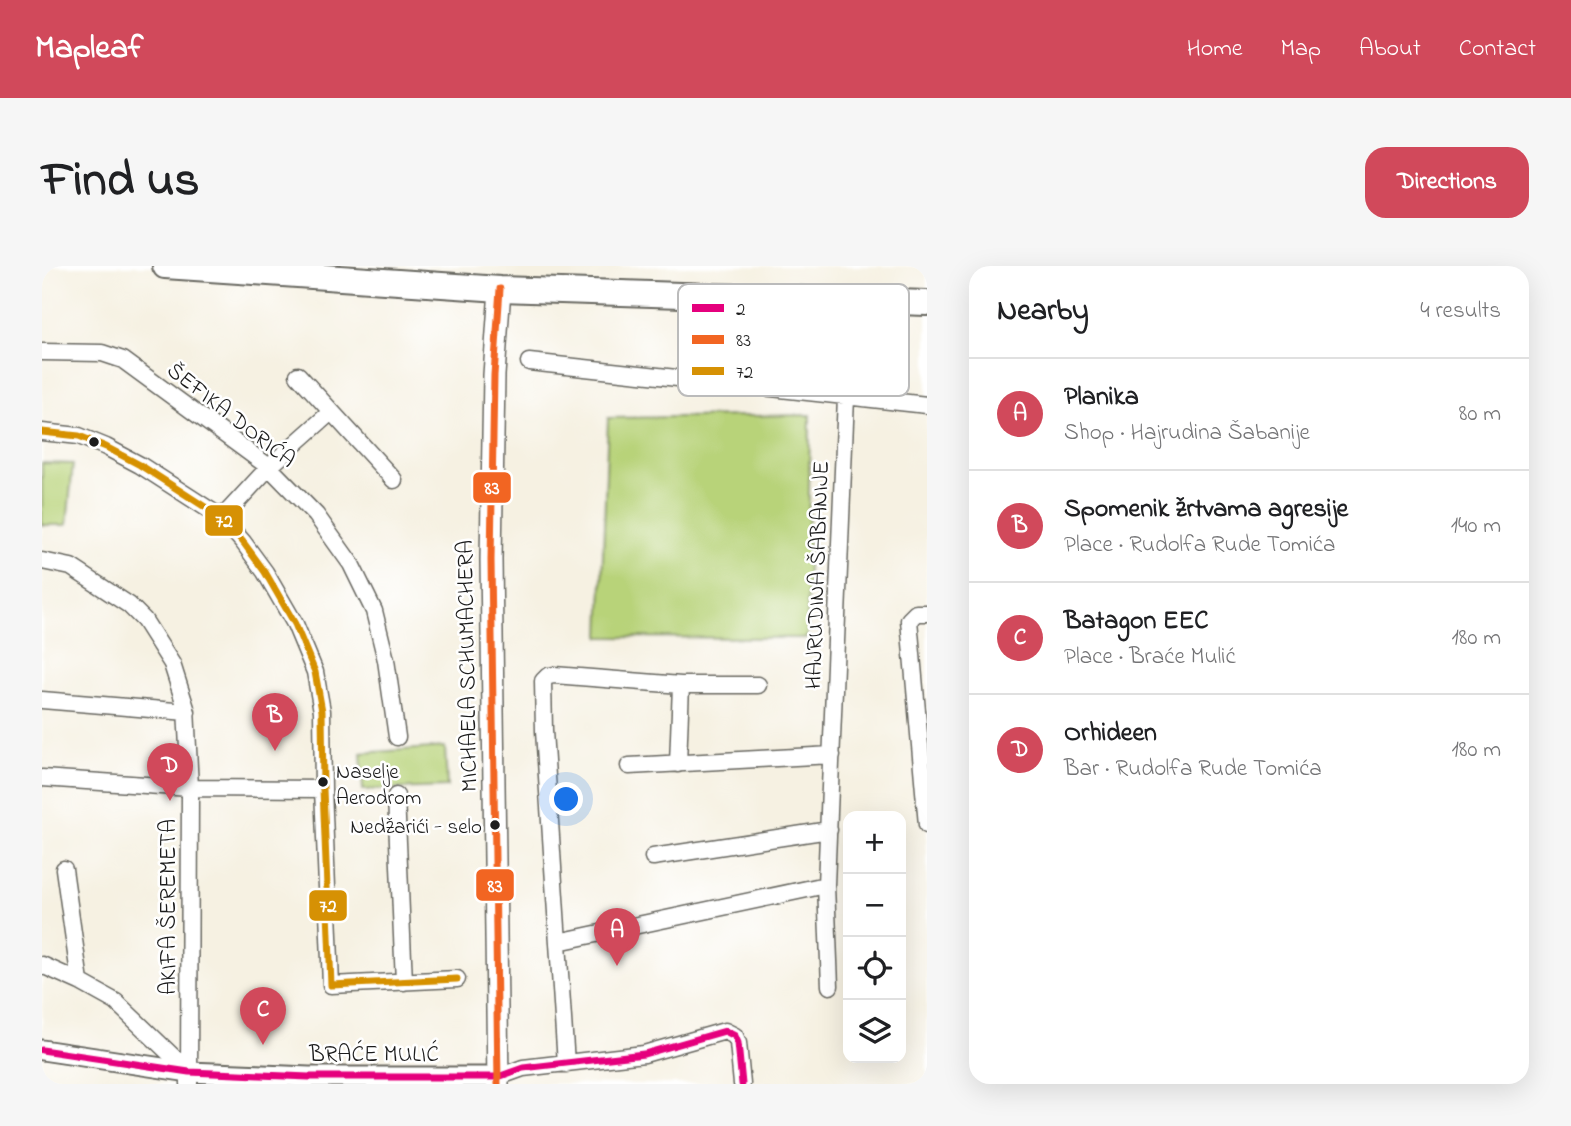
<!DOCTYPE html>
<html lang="en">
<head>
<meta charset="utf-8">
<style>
  body { margin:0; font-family:"Indie Flower",sans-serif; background:#f6f6f6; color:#202124 }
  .controls { position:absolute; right:21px; bottom:21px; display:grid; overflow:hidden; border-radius:14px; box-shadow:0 7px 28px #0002 }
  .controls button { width:63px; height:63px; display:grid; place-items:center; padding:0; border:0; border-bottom:2px solid #e0e0e0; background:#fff; color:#202124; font:35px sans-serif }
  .you { position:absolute; left:525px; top:534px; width:24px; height:24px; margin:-18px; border:5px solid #fff; border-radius:50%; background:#1a73e8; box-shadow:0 0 0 10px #1a73e833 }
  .badge { display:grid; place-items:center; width:46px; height:46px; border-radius:50%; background:#d1495b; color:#fff; font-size:23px; font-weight:700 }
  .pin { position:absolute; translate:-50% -58px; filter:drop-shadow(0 2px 4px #0008) }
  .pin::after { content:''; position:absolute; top:37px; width:24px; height:21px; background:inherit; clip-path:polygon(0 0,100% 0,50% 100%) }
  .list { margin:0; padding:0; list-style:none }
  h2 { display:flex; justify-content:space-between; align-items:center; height:91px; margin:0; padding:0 28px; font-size:30px }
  h2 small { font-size:23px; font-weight:400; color:#757577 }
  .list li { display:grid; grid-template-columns:46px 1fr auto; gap:21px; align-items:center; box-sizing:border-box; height:112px; padding:0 28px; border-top:2px solid #e0e0e0 }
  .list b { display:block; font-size:26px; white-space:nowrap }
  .list p { margin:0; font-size:23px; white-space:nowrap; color:#757577 }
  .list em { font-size:23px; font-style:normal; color:#757577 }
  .icon { flex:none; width:38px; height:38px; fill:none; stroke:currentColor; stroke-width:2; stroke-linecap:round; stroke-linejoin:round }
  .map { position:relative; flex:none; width:885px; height:818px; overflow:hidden; border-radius:21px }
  header { display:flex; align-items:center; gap:42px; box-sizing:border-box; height:98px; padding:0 35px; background:#d1495b; color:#fff }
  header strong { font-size:33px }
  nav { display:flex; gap:38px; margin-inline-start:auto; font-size:24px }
  .intro { display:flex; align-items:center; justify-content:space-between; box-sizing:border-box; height:168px; padding:0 42px }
  h1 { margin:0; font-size:49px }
  .button { padding:18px 32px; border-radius:21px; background:#d1495b; color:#fff; font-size:24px; font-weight:700 }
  main { display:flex; gap:42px; padding:0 42px }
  aside { flex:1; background:#fff; border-radius:21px; box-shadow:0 7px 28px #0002 }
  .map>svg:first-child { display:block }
</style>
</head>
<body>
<header>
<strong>Mapleaf</strong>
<nav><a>Home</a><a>Map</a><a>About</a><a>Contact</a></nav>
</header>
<div class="intro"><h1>Find us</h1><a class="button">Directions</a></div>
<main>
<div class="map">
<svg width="885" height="818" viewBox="0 0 885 818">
  <rect width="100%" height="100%" fill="#fff"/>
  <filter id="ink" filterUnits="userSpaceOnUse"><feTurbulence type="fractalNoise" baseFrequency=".0143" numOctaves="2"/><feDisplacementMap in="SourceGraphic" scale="14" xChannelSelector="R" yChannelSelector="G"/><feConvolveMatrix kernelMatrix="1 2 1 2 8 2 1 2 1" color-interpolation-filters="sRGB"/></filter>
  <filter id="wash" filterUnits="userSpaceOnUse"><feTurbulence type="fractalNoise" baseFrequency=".00686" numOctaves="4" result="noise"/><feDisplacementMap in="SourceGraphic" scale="28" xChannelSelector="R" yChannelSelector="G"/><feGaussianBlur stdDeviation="1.57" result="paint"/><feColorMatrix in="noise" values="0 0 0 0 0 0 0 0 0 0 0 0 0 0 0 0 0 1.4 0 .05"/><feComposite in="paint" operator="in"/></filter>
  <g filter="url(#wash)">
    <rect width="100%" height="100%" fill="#f6f1e2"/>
    <!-- green -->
    <path fill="#b8d379" stroke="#6a784a" stroke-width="2" d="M 768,149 L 765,372 L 558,371 L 566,152 Z
      M 0,197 L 31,198 L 25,259 L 0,259 Z
      M 403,481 L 405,521 L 321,524 L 319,487 Z"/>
  </g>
  <g filter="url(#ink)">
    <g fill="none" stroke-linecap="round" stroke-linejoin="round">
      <defs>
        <path id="minor" d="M 0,86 L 60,87 L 81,94 L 227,201 L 274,249 L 309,298 L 332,345 L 344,394 L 355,471
          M 487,96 L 885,139
          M 256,109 L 352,214
          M 0,166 L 37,170 L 64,181 L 98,199 L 180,252 L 201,276 L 223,306 L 253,358 L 273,406 L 280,445 L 281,523 L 289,719 L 415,713
          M 180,252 L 227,201 L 289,146
          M 0,295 L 29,301 L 87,339 L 102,354 L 130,398 L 144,442 L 148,522 L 147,818
          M 885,347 L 874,347 L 867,354 L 885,559
          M 0,434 L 145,446
          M 636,498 L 639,419
          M 587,500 L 790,489
          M 0,512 L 148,522 L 281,523
          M 354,530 L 362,716
          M 611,591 L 787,564
          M 22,603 L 38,716
          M 516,676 L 784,619
          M 0,699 L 38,716 L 74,736 L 147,806
          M 788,720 L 784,619 L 804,131
          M 524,798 L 502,465 L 501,415 L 506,410 L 512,409 L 639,419 L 716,419
          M 456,811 L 481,802 L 602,788 L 683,765 L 693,770 L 696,777 L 700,818"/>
        <path id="tertiary" d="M 0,784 L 147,806 L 267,811 L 456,811"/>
        <path id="secondary" d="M 456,818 L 449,294 L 452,109 L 458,23"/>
        <path id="primary" d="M 123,0 L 458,23 L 885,37"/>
      </defs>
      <!-- minor casing -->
      <use href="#minor" stroke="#686761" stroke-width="19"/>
      <!-- tertiary casing -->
      <use href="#tertiary" stroke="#686761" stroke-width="23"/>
      <!-- secondary casing -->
      <use href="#secondary" stroke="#686761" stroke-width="24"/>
      <!-- primary casing -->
      <use href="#primary" stroke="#686761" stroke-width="28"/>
      <!-- minor -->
      <use href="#minor" stroke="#fff" stroke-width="16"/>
      <!-- tertiary -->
      <use href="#tertiary" stroke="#fff" stroke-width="19"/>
      <!-- secondary -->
      <use href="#secondary" stroke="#fff" stroke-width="21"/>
      <!-- primary -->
      <use href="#primary" stroke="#fff" stroke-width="24"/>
      <defs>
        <path id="bus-1" d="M 0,784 L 147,806 L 267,811 L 456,811 L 481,802 L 602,788 L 683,765 L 693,770 L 696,777 L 700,818"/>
        <path id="bus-2" d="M 456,818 L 449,294 L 452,109 L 458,23"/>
        <path id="bus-3" d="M 0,166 L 37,170 L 64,181 L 98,199 L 180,252 L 201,276 L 223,306 L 253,358 L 273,406 L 280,445 L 281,523 L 289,719 L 415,713"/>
      </defs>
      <!-- bus-1 casing -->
      <use href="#bus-1" stroke="#fff" stroke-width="12"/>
      <!-- bus-2 casing -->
      <use href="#bus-2" stroke="#fff" stroke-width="12"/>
      <!-- bus-3 casing -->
      <use href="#bus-3" stroke="#fff" stroke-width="12"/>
      <!-- bus-1 -->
      <use href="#bus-1" stroke="#e5007d" stroke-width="7"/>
      <!-- bus-2 -->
      <use href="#bus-2" stroke="#f26522" stroke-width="7"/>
      <!-- bus-3 -->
      <use href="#bus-3" stroke="#d69104" stroke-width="7"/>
    </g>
  </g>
  <!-- markers -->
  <g fill="#1c1c1c" stroke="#fff" stroke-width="2.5">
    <circle cx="52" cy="176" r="6"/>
    <circle cx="281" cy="516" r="6"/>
    <circle cx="453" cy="559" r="6"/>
  </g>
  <g text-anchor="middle" stroke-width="5" stroke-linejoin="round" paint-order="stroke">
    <!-- bus labels -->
    <g font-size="21" fill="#1c1c1c" stroke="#fff" text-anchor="start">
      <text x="294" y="512">Naselje<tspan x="294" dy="26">Aerodrom</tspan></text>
      <text x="440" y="567" text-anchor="end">Nedžarići - selo</text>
    </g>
    <!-- street labels -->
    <g font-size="23" fill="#1c1c1c" stroke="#fff">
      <text transform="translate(190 148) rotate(38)" y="8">ŠEFIKA DORIĆA</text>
      <text transform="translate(774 309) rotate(-88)" y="8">HAJRUDINA ŠABANIJE</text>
      <text transform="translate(424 400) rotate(-91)" y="8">MICHAELA SCHUMACHERA</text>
      <text transform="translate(125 641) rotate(-90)" y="8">AKIFA ŠEREMETA</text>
      <text x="332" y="795">BRAĆE MULIĆ</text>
    </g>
  </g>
  <!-- legend -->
  <rect x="636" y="18" width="231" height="112" rx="10" fill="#fff" stroke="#bbb" stroke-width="2"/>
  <rect x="650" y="38" width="32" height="8" fill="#e5007d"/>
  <rect x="650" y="69" width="32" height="9" fill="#f26522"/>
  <rect x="650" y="101" width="32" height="8" fill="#d69104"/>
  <g font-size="19" fill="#1c1c1c">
    <text x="694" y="49">2</text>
    <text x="694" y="80">83</text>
    <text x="694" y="112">72</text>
  </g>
  <g stroke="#fff" stroke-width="2.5">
    <rect x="430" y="205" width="40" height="33" rx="7" fill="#f26522"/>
    <rect x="162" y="238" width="40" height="33" rx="7" fill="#d69104"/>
    <rect x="433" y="602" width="40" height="34" rx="7" fill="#f26522"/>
    <rect x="266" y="623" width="40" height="33" rx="7" fill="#d69104"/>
  </g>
  <g font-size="19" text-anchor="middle" font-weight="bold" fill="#fff">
    <text x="450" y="228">83</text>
    <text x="182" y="261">72</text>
    <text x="453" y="626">83</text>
    <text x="286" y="646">72</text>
  </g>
</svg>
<div class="controls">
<button>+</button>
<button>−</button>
<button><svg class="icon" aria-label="locate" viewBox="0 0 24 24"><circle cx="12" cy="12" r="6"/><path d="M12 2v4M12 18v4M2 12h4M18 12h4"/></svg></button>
<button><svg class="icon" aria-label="layers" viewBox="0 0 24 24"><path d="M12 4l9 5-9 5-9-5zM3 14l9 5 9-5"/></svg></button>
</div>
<div class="you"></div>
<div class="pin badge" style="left:575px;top:700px">A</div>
<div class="pin badge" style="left:233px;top:485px">B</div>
<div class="pin badge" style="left:221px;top:779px">C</div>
<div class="pin badge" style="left:128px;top:535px">D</div>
</div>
<aside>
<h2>Nearby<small>4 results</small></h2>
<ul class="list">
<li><span class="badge">A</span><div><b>Planika</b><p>Shop · Hajrudina Šabanije</p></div><em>80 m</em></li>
<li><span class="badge">B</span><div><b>Spomenik žrtvama agresije</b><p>Place · Rudolfa Rude Tomića</p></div><em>140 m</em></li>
<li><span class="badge">C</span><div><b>Batagon EEC</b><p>Place · Braće Mulić</p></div><em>180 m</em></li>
<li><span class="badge">D</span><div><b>Orhideen</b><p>Bar · Rudolfa Rude Tomića</p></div><em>180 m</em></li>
</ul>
</aside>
</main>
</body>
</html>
